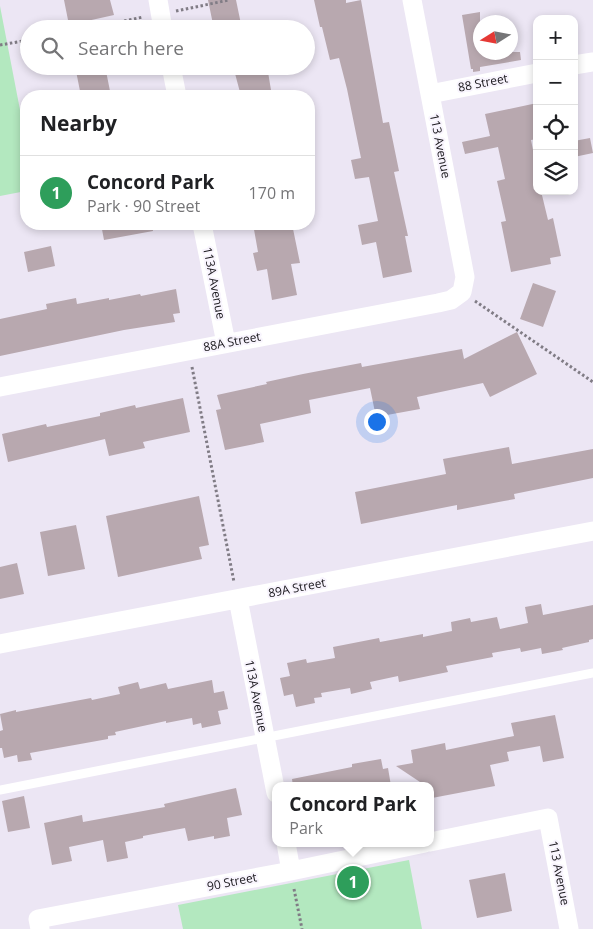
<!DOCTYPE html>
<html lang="en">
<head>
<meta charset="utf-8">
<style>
  body { margin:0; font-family:"Open Sans",sans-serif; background:#f6f6f6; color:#202124 }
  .controls { position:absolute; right:15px; top:15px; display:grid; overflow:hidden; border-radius:10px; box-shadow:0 2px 8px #0003 }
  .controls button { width:45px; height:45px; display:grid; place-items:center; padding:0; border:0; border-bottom:1px solid #e0e0e0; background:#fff; color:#202124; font:25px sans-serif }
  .compass { position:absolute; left:473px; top:15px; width:45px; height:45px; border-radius:50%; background:#fff; box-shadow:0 2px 8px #0003; rotate:259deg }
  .you { position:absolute; left:376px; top:421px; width:18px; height:18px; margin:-12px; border:4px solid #fff; border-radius:50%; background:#1a73e8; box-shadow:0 0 0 8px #1a73e833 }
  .badge { display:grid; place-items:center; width:32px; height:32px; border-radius:50%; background:#4a6e27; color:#fff; font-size:16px; font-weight:700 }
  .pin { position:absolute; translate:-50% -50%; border:2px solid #fff; box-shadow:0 1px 5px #0006 }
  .popup { position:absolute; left:272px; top:782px; width:162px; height:65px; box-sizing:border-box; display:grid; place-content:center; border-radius:10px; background:#fff; filter:drop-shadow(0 1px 4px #0005); font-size:16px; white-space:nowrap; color:#757577 }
  .popup b { font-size:19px; color:#202124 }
  .popup::after { content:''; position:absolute; left:50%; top:100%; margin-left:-10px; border:10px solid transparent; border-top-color:#fff }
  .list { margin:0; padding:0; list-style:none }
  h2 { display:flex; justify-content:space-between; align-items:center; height:65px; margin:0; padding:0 20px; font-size:21px }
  h2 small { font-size:16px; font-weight:400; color:#757577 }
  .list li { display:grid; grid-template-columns:32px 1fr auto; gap:15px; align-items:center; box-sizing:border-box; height:75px; padding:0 20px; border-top:1px solid #e0e0e0 }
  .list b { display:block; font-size:19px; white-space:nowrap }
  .list p { margin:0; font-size:16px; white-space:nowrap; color:#757577 }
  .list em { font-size:16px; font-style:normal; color:#757577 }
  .icon { flex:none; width:28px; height:28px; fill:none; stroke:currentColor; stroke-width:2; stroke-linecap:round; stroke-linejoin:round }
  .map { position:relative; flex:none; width:593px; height:929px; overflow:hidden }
  .search { position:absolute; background:#fff; box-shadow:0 2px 8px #0003; left:20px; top:20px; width:295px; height:55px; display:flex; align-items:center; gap:12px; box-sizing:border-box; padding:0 18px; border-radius:28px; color:#757577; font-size:19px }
  .panel { position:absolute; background:#fff; box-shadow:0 2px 8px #0003; left:20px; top:90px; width:295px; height:140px; border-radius:20px }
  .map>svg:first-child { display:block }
</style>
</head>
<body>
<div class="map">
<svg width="593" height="929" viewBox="0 0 593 929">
  <rect width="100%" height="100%" fill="#ece6f4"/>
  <!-- green -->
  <path fill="#b3e8bf" d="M 0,6 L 26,141 L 26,191 L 0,196 Z
    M 409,860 L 422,929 L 183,929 L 178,905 Z"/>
  <!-- building -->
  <path fill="#b8a8af" d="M 64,0 L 110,0 L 114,15 L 69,25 Z
    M 208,0 L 236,0 L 242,29 L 214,29 Z
    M 314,0 L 346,0 L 346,3 L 361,0 L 383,123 L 389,122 L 399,171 L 394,172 L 408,236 L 405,236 L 412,272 L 383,278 L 376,242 L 362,245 L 358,225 L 378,221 L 369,177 L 355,179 L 351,160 L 361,158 L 347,89 L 339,58 L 330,60 L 322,27 L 320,27 Z
    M 480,12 L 480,52 L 520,52 L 521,60 L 480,67 L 480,71 L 473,72 L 473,69 L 471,69 L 462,15 Z
    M 75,66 L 105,66 L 111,96 L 81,96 Z
    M 233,66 L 267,66 L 272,96 L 241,96 Z
    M 537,103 L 537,139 L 531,140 L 537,170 L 537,191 L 541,191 L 548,220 L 553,218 L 561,256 L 550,258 L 551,264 L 511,272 L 501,222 L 506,221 L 497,181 L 505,179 L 498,147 L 465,154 L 462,142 L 490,136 L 485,114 Z
    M 590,138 L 593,153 L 574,157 L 574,141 Z
    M 101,224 L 152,224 L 153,231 L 104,240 Z
    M 253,224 L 292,224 L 300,263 L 291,264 L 297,295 L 272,300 L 267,269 L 257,271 L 253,253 L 258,252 Z
    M 51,246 L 55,266 L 28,272 L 24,252 Z
    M 533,283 L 556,291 L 543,327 L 520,319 Z
    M 176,289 L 180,313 L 173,314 L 175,322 L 124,330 L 0,356 L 0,319 L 47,309 L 46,304 L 76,298 L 77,304 L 109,298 L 109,300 L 140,294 L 141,296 Z
    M 517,332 L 537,374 L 490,397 L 483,383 L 417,397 L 420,409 L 376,417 L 370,388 L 309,400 L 311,413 L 260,424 L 264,442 L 225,450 L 216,410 L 221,409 L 217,395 L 267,384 L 266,382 L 303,374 L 361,363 L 362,367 L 462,349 L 464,359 Z
    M 183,398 L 190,432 L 143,442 L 145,448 L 109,456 L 105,439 L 8,462 L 2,434 L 46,424 L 47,427 L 100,416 L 100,413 L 135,405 L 136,408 Z
    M 509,447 L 512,464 L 593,449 L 593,478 L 514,494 L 515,499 L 504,501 L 457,510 L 457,505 L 361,524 L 355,492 L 446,474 L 443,459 Z
    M 199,496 L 209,545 L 199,547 L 202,559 L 118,577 L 106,516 Z
    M 76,525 L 85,569 L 48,576 L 40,532 Z
    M 17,563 L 24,594 L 0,599 L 0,567 Z
    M 541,604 L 543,615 L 593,605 L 593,639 L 589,640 L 589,642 L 562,648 L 563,650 L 542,654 L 541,648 L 521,652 L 520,648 L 492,653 L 493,657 L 446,666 L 448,672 L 399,682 L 398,676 L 370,682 L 372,689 L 351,694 L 350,688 L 321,693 L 322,697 L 314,698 L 315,703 L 296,707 L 293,694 L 284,696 L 280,678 L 290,676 L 287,663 L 306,659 L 307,663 L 335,658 L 333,647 L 379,638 L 380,642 L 423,634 L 423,637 L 452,631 L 451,622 L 470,618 L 471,622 L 497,617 L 500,629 L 528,623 L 525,607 Z
    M 212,680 L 214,693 L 224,691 L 228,709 L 218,711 L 221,724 L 202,728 L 201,723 L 193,725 L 192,718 L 166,723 L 166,721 L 115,732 L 116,735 L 108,736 L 108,739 L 30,753 L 32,760 L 18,762 L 17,755 L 4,758 L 2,748 L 0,748 L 0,731 L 3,730 L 0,714 L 16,710 L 16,712 L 91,698 L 92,700 L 120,694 L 118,687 L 138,682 L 140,689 L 166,683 L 168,689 Z
    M 555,715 L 564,758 L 543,762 L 540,746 L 507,752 L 509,761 L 490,765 L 495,786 L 432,798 L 430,786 L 426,786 L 396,766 L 413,763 L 411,750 L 445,743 L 446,750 L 514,736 L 511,723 Z
    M 381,759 L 383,769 L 388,768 L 391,786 L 293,786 L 292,779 L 352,767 L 352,764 Z
    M 236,788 L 242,815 L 227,818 L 230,836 L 214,839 L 214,836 L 188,841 L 185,828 L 143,836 L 143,838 L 125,842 L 128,858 L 107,862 L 103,840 L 69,847 L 72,861 L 52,865 L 44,823 L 82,815 L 83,822 L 165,807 L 164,804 Z
    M 24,796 L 30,828 L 8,832 L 2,801 Z
    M 505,873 L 512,911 L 477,918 L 469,880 Z"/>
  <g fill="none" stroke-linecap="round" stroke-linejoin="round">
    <!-- path -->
    <path stroke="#807c85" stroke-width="3" stroke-dasharray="2.5 2.5" stroke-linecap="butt" d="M 176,11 L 229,0
      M 85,29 L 143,17
      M 0,45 L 29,40
      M 475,301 L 593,382
      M 192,367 L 234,582
      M 294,889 L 302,929"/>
    <!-- lane -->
    <path stroke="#fff" stroke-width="9" d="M 0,790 L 593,673"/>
    <!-- street -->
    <path stroke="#fff" stroke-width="19" d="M 158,0 L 163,29
      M 574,65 L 593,62
      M 171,66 L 177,96
      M 430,94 L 537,73
      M 202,224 L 226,343
      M 0,387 L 438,303 L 451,300 L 462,292 L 465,277 L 412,0
      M 238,599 L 276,793
      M 0,644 L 593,531
      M 430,842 L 548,818 L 569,929
      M 286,843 L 291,871
      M 40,929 L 38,919 L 291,871 L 425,843"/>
  </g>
  <g text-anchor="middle" stroke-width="4" stroke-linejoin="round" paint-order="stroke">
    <!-- street labels -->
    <g font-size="12" fill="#19171c" stroke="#f8f4fd">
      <text transform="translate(483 83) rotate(-11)" y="4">88 Street</text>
      <text transform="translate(440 146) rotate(79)" y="4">113 Avenue</text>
      <text transform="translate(214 283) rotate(79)" y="4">113A Avenue</text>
      <text transform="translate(232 342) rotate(-11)" y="4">88A Street</text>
      <text transform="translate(297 588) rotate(-11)" y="4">89A Street</text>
      <text transform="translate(256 696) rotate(79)" y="4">113A Avenue</text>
      <text transform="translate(559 873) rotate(79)" y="4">113 Avenue</text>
      <text transform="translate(232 882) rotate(-11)" y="4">90 Street</text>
    </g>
  </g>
</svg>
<div class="controls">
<button>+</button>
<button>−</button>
<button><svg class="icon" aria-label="locate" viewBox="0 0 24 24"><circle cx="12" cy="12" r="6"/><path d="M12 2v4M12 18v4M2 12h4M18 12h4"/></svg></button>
<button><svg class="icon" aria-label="layers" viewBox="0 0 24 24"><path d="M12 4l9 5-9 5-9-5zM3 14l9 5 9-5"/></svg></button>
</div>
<svg class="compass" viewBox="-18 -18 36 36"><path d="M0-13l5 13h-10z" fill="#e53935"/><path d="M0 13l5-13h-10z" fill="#757577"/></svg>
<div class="you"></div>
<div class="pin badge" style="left:353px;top:882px;background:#2e9e5b">1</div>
<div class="popup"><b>Concord Park</b>Park</div>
<div class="search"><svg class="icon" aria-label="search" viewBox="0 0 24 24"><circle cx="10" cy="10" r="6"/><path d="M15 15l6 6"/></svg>Search here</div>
<section class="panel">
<h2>Nearby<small></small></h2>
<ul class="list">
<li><span class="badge" style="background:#2e9e5b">1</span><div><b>Concord Park</b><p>Park · 90 Street</p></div><em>170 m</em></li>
</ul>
</section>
</div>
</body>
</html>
